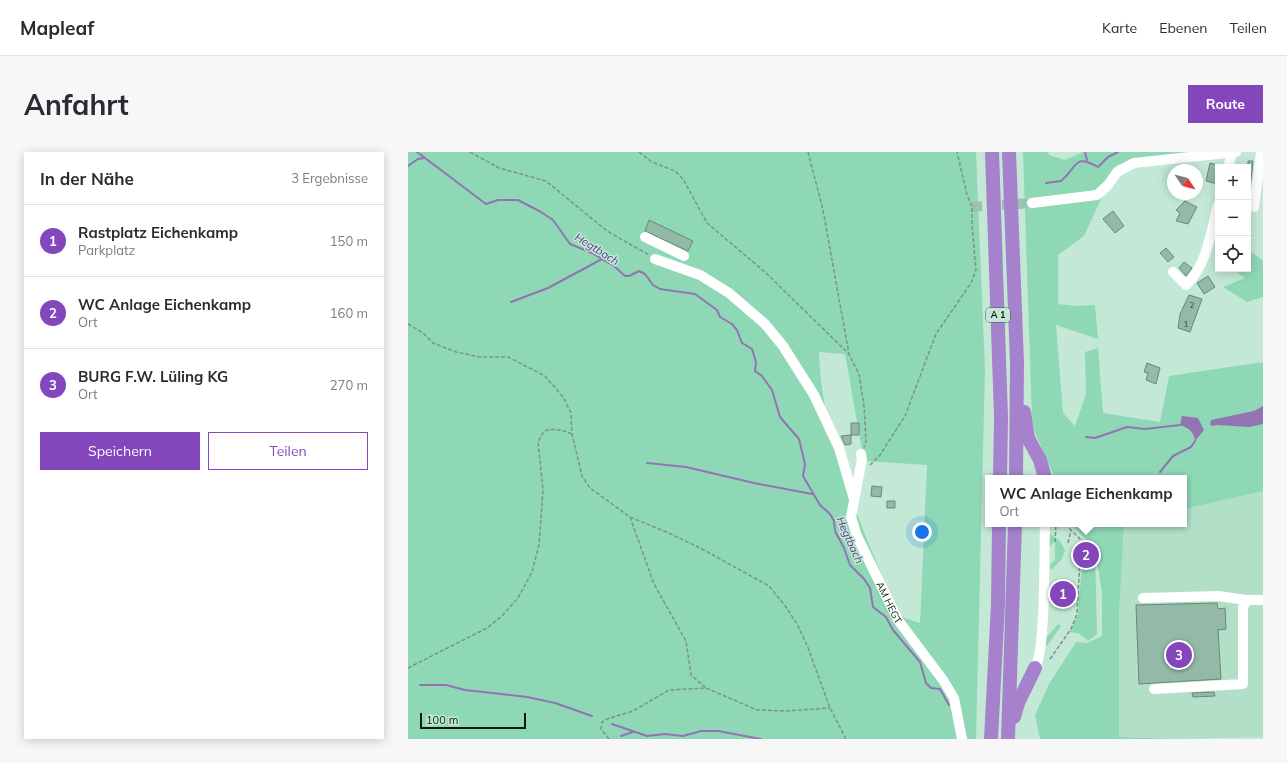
<!DOCTYPE html>
<html lang="de">
<head>
<meta charset="utf-8">
<style>
  body { margin:0; font-family:Mulish,sans-serif; background:#f7f7f7; color:#2b2b33 }
  .controls { position:absolute; right:12px; top:12px; display:grid; overflow:hidden; border-radius:0px; box-shadow:0 2px 10px #0003 }
  .controls button { width:36px; height:36px; display:grid; place-items:center; padding:0; border:0; border-bottom:1px solid #e1e1e2; background:#fff; color:#2b2b33; font:20px sans-serif }
  .compass { position:absolute; left:759px; top:12px; width:36px; height:36px; border-radius:50%; background:#fff; box-shadow:0 2px 10px #0003; rotate:125deg }
  .scale { position:absolute; left:12px; bottom:10px; width:106px; box-sizing:border-box; padding-left:4px; border:2px solid #0c1a13; border-top:0; font-size:11px; line-height:14px; white-space:nowrap; color:#0c1a13; -webkit-text-stroke:3px #c3e9d6; paint-order:stroke }
  .you { position:absolute; left:514px; top:380px; width:14px; height:14px; margin:-10px; border:3px solid #fff; border-radius:50%; background:#1a73e8; box-shadow:0 0 0 6px #1a73e833 }
  .badge { display:grid; place-items:center; width:26px; height:26px; border-radius:50%; background:#8446bb; color:#fff; font-size:13px; font-weight:700 }
  .pin { position:absolute; translate:-50% -50%; border:2px solid #fff; box-shadow:0 1px 4px #0006 }
  .popup { position:absolute; left:577px; top:323px; width:202px; height:52px; box-sizing:border-box; display:grid; place-content:center; border-radius:0px; background:#fff; filter:drop-shadow(0 1px 3px #0005); font-size:13px; white-space:nowrap; color:#7c7c81 }
  .popup b { font-size:15px; color:#2b2b33 }
  .popup::after { content:''; position:absolute; left:50%; top:100%; margin-left:-8px; border:8px solid transparent; border-top-color:#fff }
  .list { margin:0; padding:0; list-style:none }
  h2 { display:flex; justify-content:space-between; align-items:center; height:52px; margin:0; padding:0 16px; font-size:17px }
  h2 small { font-size:13px; font-weight:400; color:#7c7c81 }
  .list li { display:grid; grid-template-columns:26px 1fr auto; gap:12px; align-items:center; box-sizing:border-box; height:72px; padding:0 16px; border-top:1px solid #e1e1e2 }
  .list b { display:block; font-size:15px; white-space:nowrap }
  .list p { margin:0; font-size:13px; white-space:nowrap; color:#7c7c81 }
  .list em { font-size:13px; font-style:normal; color:#7c7c81 }
  .actions { display:flex; gap:8px; padding:12px 16px }
  .actions a { flex:1; padding:9px 0; border:1px solid #8446bb; border-radius:0px; text-align:center; font-size:14px; color:#8446bb }
  .actions .main { background:#8446bb; color:#fff }
  .icon { flex:none; width:22px; height:22px; fill:none; stroke:currentColor; stroke-width:2; stroke-linecap:round; stroke-linejoin:round }
  .map { position:relative; flex:none; width:855px; height:587px; overflow:hidden; border-radius:0px }
  header { display:flex; align-items:center; gap:24px; box-sizing:border-box; height:56px; padding:0 20px; background:#fff; border-bottom:1px solid #e1e1e2 }
  header strong { font-size:19px }
  nav { display:flex; gap:22px; margin-inline-start:auto; font-size:14px }
  .intro { display:flex; align-items:center; justify-content:space-between; box-sizing:border-box; height:96px; padding:0 24px }
  h1 { margin:0; font-size:28px }
  .button { padding:10px 18px; border-radius:0px; background:#8446bb; color:#fff; font-size:14px; font-weight:700 }
  main { display:flex; gap:24px; padding:0 24px }
  aside { flex:1; background:#fff; border-radius:0px; box-shadow:0 2px 10px #0003 }
  .map>svg:first-child { display:block }
</style>
</head>
<body>
<header>
<strong>Mapleaf</strong>
<nav><a>Karte</a><a>Ebenen</a><a>Teilen</a></nav>
</header>
<div class="intro"><h1>Anfahrt</h1><a class="button">Route</a></div>
<main>
<aside>
<h2>In der Nähe<small>3 Ergebnisse</small></h2>
<ul class="list">
<li><span class="badge">1</span><div><b>Rastplatz Eichenkamp</b><p>Parkplatz</p></div><em>150 m</em></li>
<li><span class="badge">2</span><div><b>WC Anlage Eichenkamp</b><p>Ort</p></div><em>160 m</em></li>
<li><span class="badge">3</span><div><b>BURG F.W. Lüling KG</b><p>Ort</p></div><em>270 m</em></li>
</ul>
<div class="actions"><a class="main">Speichern</a><a>Teilen</a></div>
</aside>
<div class="map">
<svg width="855" height="587" viewBox="0 0 855 587">
  <rect width="100%" height="100%" fill="#c3e9d6"/>
  <!-- built -->
  <path fill="#b1dfc8" d="M 855,339 L 855,585 L 770,587 L 711,585 L 711,463 L 716,372 L 776,372 L 776,357 Z"/>
  <!-- green -->
  <path fill="#8fd8b6" fill-rule="evenodd" d="M 0,0 L 568,0 L 577,217 L 568,587 L 0,587 ZM 411,200 L 437,202 L 456,309 L 519,313 L 512,471 L 491,464 C 456,379 414,293 411,200 Z
    M 615,0 L 640,0 L 641,3 L 657,8 L 675,0 L 782,0 L 725,8 L 709,13 L 698,33 L 693,47 L 676,84 L 650,103 L 650,152 L 669,154 L 687,153 L 690,187 L 648,173 L 655,261 L 667,274 L 678,242 L 677,200 L 690,196 L 695,261 L 752,270 L 761,224 L 855,210 L 855,339 L 776,357 L 776,326 L 647,326 L 628,283 L 624,268 Z
    M 843,100 L 855,108 L 855,145 L 839,150 L 815,135 L 837,126 L 829,120 L 831,117 L 840,117 L 840,105 Z
    M 662,372 L 716,372 L 711,463 L 711,585 L 770,587 L 632,587 L 627,563 L 641,532 L 668,490 L 679,491 L 694,484 L 694,440 L 687,398 L 689,482 L 680,489 L 672,482 L 662,480 L 670,462 L 674,410 L 683,409 L 682,399 L 674,400 L 675,391 L 684,393 Z
    M 641,381 L 652,389 L 657,398 L 654,407 L 643,418 L 641,414 L 647,408 L 647,390 L 641,395 Z
    M 651,434 L 654,434 L 655,437 L 642,450 L 641,447 Z
    M 650,472 L 653,474 L 639,494 L 637,492 L 638,486 Z"/>
  <!-- water -->
  <path fill="#9274b2" d="M 855,254 L 855,272 L 841,275 L 809,273 L 804,274 L 802,272 L 803,268 L 846,259 Z
    M 774,264 L 790,266 L 796,278 L 787,289 C 786,280 781,276 772,273 Z"/>
  <g fill="none" stroke-linecap="round" stroke-linejoin="round">
    <!-- stream -->
    <path stroke="#9274b2" stroke-width="2" d="M 9,0 L 78,52 L 90,48 L 110,48 L 133,60 L 145,68 L 162,92 L 184,101 L 206,114 L 217,124 L 221,124 L 231,119 L 237,122 L 245,133 L 252,137 L 287,142 L 309,158 L 312,165 L 324,172 L 329,178 L 334,191 L 344,197 L 348,210 L 347,219 L 354,224 L 364,238 L 372,265 L 391,287 L 397,312 L 395,324 L 412,353 L 422,362 L 426,369 L 427,379 L 436,396 L 442,413 L 456,427 L 462,436 L 465,455 L 478,465 L 485,478 L 512,510 L 518,531 L 523,536 L 532,537 L 541,553
      M 677,0 L 679,8
      M 0,14 L 10,7 L 16,6
      M 638,31 L 653,29 C 670,15 665,1 690,15 L 700,5 L 710,0
      M 103,150 L 140,136 L 194,107
      M 678,285 L 687,286 L 719,275 L 737,277 L 772,273
      M 239,311 L 278,315 L 346,331 L 404,342
      M 752,320 L 765,304 L 783,295 L 787,289
      M 12,533 L 38,533 L 57,538 L 119,545 L 147,551 L 184,564
      M 204,572 L 239,584 L 257,582 L 275,584 L 293,579 L 310,579 L 353,587
      M 213,584 L 225,580"/>
  </g>
  <!-- building -->
  <path fill="#94b9a7" stroke="#668a78" d="M 840,9 L 845,9 L 842,37 L 840,37 Z
    M 802,11 L 810,13 L 809,32 L 798,29 Z
    M 777,49 L 789,55 L 780,72 L 768,69 L 772,61 L 768,58 Z
    M 705,59 L 716,74 L 707,81 L 695,67 Z
    M 241,68 L 285,89 L 280,99 L 237,79 Z
    M 758,96 L 766,105 L 760,110 L 752,101 Z
    M 776,110 L 784,116 L 778,124 L 771,116 Z
    M 800,124 L 807,135 L 796,142 L 789,131 Z
    M 781,143 L 794,147 L 782,180 L 770,176 L 772,162 Z
    M 739,211 L 752,216 L 748,232 L 738,228 L 740,221 L 736,220 Z
    M 443,271 L 451,271 L 451,283 L 443,283 Z
    M 443,283 L 443,292 L 437,293 L 433,284 Z
    M 464,334 L 474,335 L 473,345 L 463,344 Z
    M 479,349 L 487,349 L 487,356 L 479,356 Z
    M 682,399 L 683,409 L 675,410 L 674,400 Z
    M 809,451 L 810,457 L 817,456 L 818,477 L 810,478 L 813,527 L 731,532 L 728,453 Z
    M 806,540 L 807,544 L 785,545 L 784,541 Z"/>
  <g fill="none" stroke-linecap="round" stroke-linejoin="round">
    <!-- minor-tunnel -->
    <path stroke="#9ec0af" stroke-width="10" stroke-dasharray="10 5" stroke-linecap="butt" d="M 564,55 L 624,51"/>
    <!-- path -->
    <path stroke="#789586" stroke-width="1.5" stroke-dasharray="4 2" stroke-linecap="butt" d="M 62,0 L 91,16 L 138,29 L 199,79 L 241,103
      M 231,0 L 244,10 L 267,19 L 275,27 L 299,71 L 358,121 L 441,202 L 451,222 L 456,254 L 458,289 L 456,295
      M 400,0 L 415,58 L 441,202
      M 0,172 L 15,181 L 25,191 L 48,200 L 72,205 L 100,205 L 137,224 L 155,245 L 163,261 L 164,282 L 174,324 L 182,336 L 222,365 L 263,382 L 296,398 L 361,434 L 378,455 L 389,472 L 399,493 L 422,556 L 438,587
      M 462,313 L 472,303 L 497,264 L 528,182 L 563,131 L 568,118 L 564,73 L 564,55 L 559,43 L 549,0
      M 222,365 L 246,432 L 278,489 L 283,523 L 298,536
      M 657,372 L 672,387 L 672,408
      M 647,390 L 648,372
      M 660,391 L 663,378
      M 642,507 L 663,477 L 669,462 L 672,408 L 674,407
      M 0,516 L 79,476 L 94,464 L 110,446 L 124,420 L 131,393 L 135,338 L 130,290 L 136,279 C 146,276 154,278 164,282
      M 201,587 L 193,577 L 194,570 L 199,567 L 225,559 L 261,538 L 298,536 L 349,558 L 378,559 L 422,556"/>
    <!-- minor -->
    <g stroke="#fff" stroke-width="10">
      <path d="M 820,15 L 824,1"/>
      <path d="M 624,51 L 689,43 L 700,33 L 709,20 L 726,11 L 828,0"/>
      <path d="M 846,55 L 853,0"/>
      <path d="M 237,85 L 276,104"/>
      <path d="M 247,107 L 292,123 L 321,141 L 357,172 L 375,194 L 406,243 L 431,296 L 446,347"/>
      <path d="M 765,120 L 778,133 C 799,114 803,79 810,53"/>
      <path id="s1" d="M 453,302 L 454,307 L 443,365 L 449,384 L 490,468 L 535,528 L 546,546 L 554,587"/>
      <path d="M 735,446 L 810,444 L 838,448"/>
      <path d="M 627,516 C 638,498 636,399 637,372"/>
      <path d="M 746,537 L 835,532 L 835,456 L 838,448 L 855,448"/>
    </g>
    <!-- highway -->
    <path stroke="#a682cc" stroke-width="14" d="M 584,0 L 593,265 L 592,326
      M 601,0 L 609,211 L 608,326
      M 616,260 L 620,286 L 632,308 L 637,326
      M 606,565 L 610,551 L 627,516
      M 583,587 L 590,452 L 591,372
      M 600,587 L 607,372"/>
  </g>
  <g text-anchor="middle" stroke-width="3" stroke-linejoin="round" paint-order="stroke">
    <!-- number labels -->
    <g font-size="8" fill="#2e4238">
      <text x="784" y="156">2</text>
      <text x="778" y="175">1</text>
    </g>
    <!-- shield labels -->
    <rect fill="#c3e9d6" stroke="#43584e" stroke-width="1" x="578" y="156" width="24" height="14" rx="3"/>
    <g font-size="9" font-weight="bold" fill="#0c1a13">
      <text x="590" y="166">A 1</text>
    </g>
    <!-- street labels -->
    <g font-size="10" fill="#0c1a13" stroke="#c3e9d6">
      <text dy="4" stroke="none"><textPath href="#s1" startOffset="158">AM HEGT</textPath></text>
    </g>
    <!-- water labels -->
    <g font-size="11" font-style="italic" fill="#613985" stroke="#c3e9d6">
      <text transform="translate(189 97) rotate(32)" y="4">Hegtbach</text>
      <text transform="translate(442 388) rotate(66)" y="4">Hegtbach</text>
    </g>
  </g>
</svg>
<div class="controls">
<button>+</button>
<button>−</button>
<button><svg class="icon" aria-label="locate" viewBox="0 0 24 24"><circle cx="12" cy="12" r="6"/><path d="M12 2v4M12 18v4M2 12h4M18 12h4"/></svg></button>
</div>
<svg class="compass" viewBox="-18 -18 36 36"><path d="M0-13l5 13h-10z" fill="#e53935"/><path d="M0 13l5-13h-10z" fill="#7c7c81"/></svg>
<div class="scale">100 m</div>
<div class="you"></div>
<div class="pin badge" style="left:655px;top:442px">1</div>
<div class="pin badge" style="left:678px;top:403px">2</div>
<div class="popup"><b>WC Anlage Eichenkamp</b>Ort</div>
<div class="pin badge" style="left:771px;top:503px">3</div>
</div>
</main>
</body>
</html>
